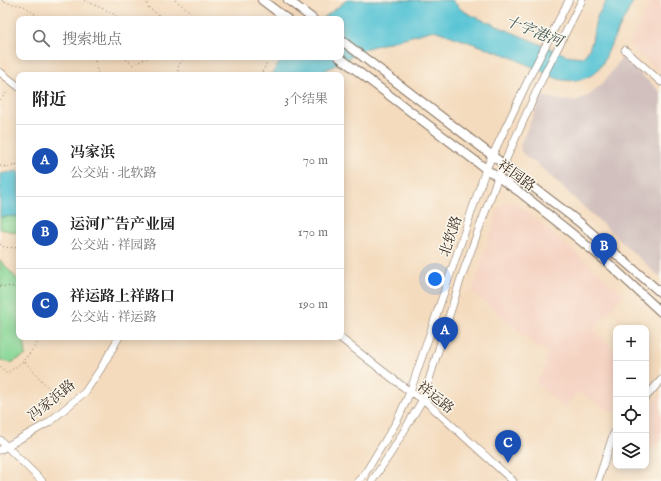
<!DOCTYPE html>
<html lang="zh">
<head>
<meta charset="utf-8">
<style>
  body { margin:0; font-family:"IM FELL English","Noto Serif SC",serif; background:#f2f2f2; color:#222 }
  .controls { position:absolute; right:12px; bottom:12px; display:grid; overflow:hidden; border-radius:8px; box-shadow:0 2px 10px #0003 }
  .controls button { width:36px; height:36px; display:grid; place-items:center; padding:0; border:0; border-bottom:1px solid #e0e0e0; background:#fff; color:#222; font:20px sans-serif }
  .you { position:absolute; left:435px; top:279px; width:14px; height:14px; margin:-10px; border:3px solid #fff; border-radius:50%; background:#1a73e8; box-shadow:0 0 0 6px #1a73e833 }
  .badge { display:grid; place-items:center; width:26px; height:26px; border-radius:50%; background:#d93025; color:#fff; font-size:13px; font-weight:700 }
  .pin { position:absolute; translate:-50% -33px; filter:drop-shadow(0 1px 2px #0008) }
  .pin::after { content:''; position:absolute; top:21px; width:14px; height:12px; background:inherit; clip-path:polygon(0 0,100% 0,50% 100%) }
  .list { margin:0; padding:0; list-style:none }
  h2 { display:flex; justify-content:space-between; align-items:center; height:52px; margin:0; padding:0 16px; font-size:17px }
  h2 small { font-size:13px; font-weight:400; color:#767676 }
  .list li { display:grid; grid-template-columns:26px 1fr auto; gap:12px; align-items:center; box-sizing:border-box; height:72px; padding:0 16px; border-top:1px solid #e0e0e0 }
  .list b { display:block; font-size:15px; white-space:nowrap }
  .list p { margin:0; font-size:13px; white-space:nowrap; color:#767676 }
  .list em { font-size:13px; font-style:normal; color:#767676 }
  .icon { flex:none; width:22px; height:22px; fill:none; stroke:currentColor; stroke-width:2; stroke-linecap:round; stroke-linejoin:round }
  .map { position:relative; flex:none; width:661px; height:481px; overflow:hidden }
  .search { position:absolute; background:#fff; box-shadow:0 2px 10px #0003; left:16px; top:16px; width:328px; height:44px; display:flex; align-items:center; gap:10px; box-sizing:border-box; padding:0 14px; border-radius:8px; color:#767676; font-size:15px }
  .panel { position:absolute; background:#fff; box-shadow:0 2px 10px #0003; left:16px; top:72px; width:328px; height:268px; border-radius:8px }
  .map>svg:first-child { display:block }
</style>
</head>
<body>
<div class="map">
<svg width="661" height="481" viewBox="0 0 661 481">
  <rect width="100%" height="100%" fill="#fbf7ec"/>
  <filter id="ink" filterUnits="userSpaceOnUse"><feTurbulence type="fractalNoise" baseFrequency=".025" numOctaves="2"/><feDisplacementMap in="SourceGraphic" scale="8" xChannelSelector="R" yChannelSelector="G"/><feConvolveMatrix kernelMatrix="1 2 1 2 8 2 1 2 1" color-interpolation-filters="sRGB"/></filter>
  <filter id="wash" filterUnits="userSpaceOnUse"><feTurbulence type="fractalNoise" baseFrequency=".012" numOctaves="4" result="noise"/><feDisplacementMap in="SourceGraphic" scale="16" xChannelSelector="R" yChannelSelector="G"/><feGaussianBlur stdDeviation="0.9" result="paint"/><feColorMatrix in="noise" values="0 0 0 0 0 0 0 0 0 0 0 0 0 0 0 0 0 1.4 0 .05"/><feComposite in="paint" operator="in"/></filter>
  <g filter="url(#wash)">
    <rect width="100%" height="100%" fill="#f4dbbe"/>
    <!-- built -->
    <path fill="#f5d3c2" d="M 652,0 L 661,0 L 661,73 L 628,45 Z
      M 511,202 L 520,206 L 624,294 L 593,330 L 616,351 L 616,414 L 578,392 L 564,409 L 535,382 L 544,371 L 547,354 L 472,292 L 498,210 L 503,204 Z
      M 661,394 L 661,439 L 652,449 L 646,443 L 646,410 Z"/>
    <!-- industrial -->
    <path fill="#d1c0bd" d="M 622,58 L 661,92 L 661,278 L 535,162 L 527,158 L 521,151 L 520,145 L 542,96 L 560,100 L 576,101 L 591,94 L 603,83 Z"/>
    <!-- green -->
    <path fill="#87d695" stroke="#61805a" d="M 19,216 L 19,233 L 0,229 L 0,217 Z
      M 0,260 L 19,281 L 19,337 L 24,337 L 26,355 L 11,363 L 0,360 Z"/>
    <!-- water -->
    <path fill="#5ac5d5" stroke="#4a787a" d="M 347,0 L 452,0 L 462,10 L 471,15 L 566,55 L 573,56 L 583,57 C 595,46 592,30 597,17 C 600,11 604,5 607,0 L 634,0 C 628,12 621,24 615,36 C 610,45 606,59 600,67 C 591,80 573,83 558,79 L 509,56 L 434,30 L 367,48 L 326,70 L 318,75 L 271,75 L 283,57 L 341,57 L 341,19 L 322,19 Z
      M 19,171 L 19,216 L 0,217 L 0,174 Z"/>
  </g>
  <g filter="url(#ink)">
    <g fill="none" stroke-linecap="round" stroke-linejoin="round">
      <defs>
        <path id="minor" d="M 625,50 L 661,82
          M 0,72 L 19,87
          M 339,337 L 410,392 L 423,399 L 513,481
          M 646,397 L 661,380
          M 0,440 L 42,481
          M 0,450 L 48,423 L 85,392 L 100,370 L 119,337
          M 358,481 L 364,475 L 397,421 L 410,392 L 486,169 L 532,72 L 569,0
          M 372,481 L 392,451 L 423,399 L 461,278 L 498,177 L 543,77 L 582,0
          M 598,481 L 613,435 L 616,431"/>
        <path id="major" d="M 262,0 L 287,19
          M 288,0 L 313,19
          M 341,40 L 579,222 L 661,293
          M 339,57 L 486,169 L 521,193 L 570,232 L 608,263 L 661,312"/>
      </defs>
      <!-- minor casing -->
      <use href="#minor" stroke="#7c6856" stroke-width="8"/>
      <!-- major casing -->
      <use href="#major" stroke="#7c6856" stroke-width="10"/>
      <!-- path -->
      <path stroke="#7c6856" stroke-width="1" stroke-dasharray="1 3" stroke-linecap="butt" d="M 2,0 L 3,2 L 24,6 L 42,19
        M 84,0 L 116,15 L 116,19
        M 145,0 L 149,8 L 164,19
        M 175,0 L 192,13 L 198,19
        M 94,57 L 98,75
        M 123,57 L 133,65 L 149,57
        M 178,75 L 178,67 L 184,57
        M 260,75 L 264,69 L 269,57
        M 0,100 L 10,89
        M 0,166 L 8,167 L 19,165
        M 0,244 L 4,247 L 19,248
        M 0,286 L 15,287 L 19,296
        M 24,360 L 36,345 L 37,337
        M 0,366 L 7,373 L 24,361 L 62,403"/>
      <!-- minor -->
      <use href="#minor" stroke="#fff" stroke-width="7"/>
      <!-- major -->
      <use href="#major" stroke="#fff" stroke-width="8"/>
    </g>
  </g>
  <g text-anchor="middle" stroke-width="3" stroke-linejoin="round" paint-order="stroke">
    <!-- street labels -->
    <g font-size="14" fill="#3b2a1e" stroke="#fbf7ec">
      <text transform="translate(517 175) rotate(36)" y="5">祥园路</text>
      <text transform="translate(450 236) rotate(-71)" y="5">北软路</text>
      <text transform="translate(436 397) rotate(39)" y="5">祥运路</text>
      <text transform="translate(51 400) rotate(-39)" y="5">冯家浜路</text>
    </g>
    <!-- water labels -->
    <g font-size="15" font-style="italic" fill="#445855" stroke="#fbf7ec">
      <text transform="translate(534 31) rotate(22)" y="5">十字港河</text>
    </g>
  </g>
</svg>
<div class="controls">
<button>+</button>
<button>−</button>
<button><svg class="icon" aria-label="locate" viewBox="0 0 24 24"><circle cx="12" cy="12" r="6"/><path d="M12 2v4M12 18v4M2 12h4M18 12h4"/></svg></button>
<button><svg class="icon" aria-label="layers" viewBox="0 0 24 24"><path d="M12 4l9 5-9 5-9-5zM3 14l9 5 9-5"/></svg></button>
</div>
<div class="you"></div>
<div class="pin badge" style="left:445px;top:350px;background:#1a4fb4">A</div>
<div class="pin badge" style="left:604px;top:266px;background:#1a4fb4">B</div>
<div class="pin badge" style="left:508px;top:463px;background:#1a4fb4">C</div>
<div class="search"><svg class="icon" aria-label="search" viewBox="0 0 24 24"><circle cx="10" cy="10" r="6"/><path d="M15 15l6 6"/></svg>搜索地点</div>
<section class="panel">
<h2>附近<small>3个结果</small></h2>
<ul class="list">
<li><span class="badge" style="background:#1a4fb4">A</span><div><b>冯家浜</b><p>公交站 · 北软路</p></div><em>70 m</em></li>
<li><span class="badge" style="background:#1a4fb4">B</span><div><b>运河广告产业园</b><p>公交站 · 祥园路</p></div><em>170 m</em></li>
<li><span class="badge" style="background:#1a4fb4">C</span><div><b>祥运路上祥路口</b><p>公交站 · 祥运路</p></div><em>190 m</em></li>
</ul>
</section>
</div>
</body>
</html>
